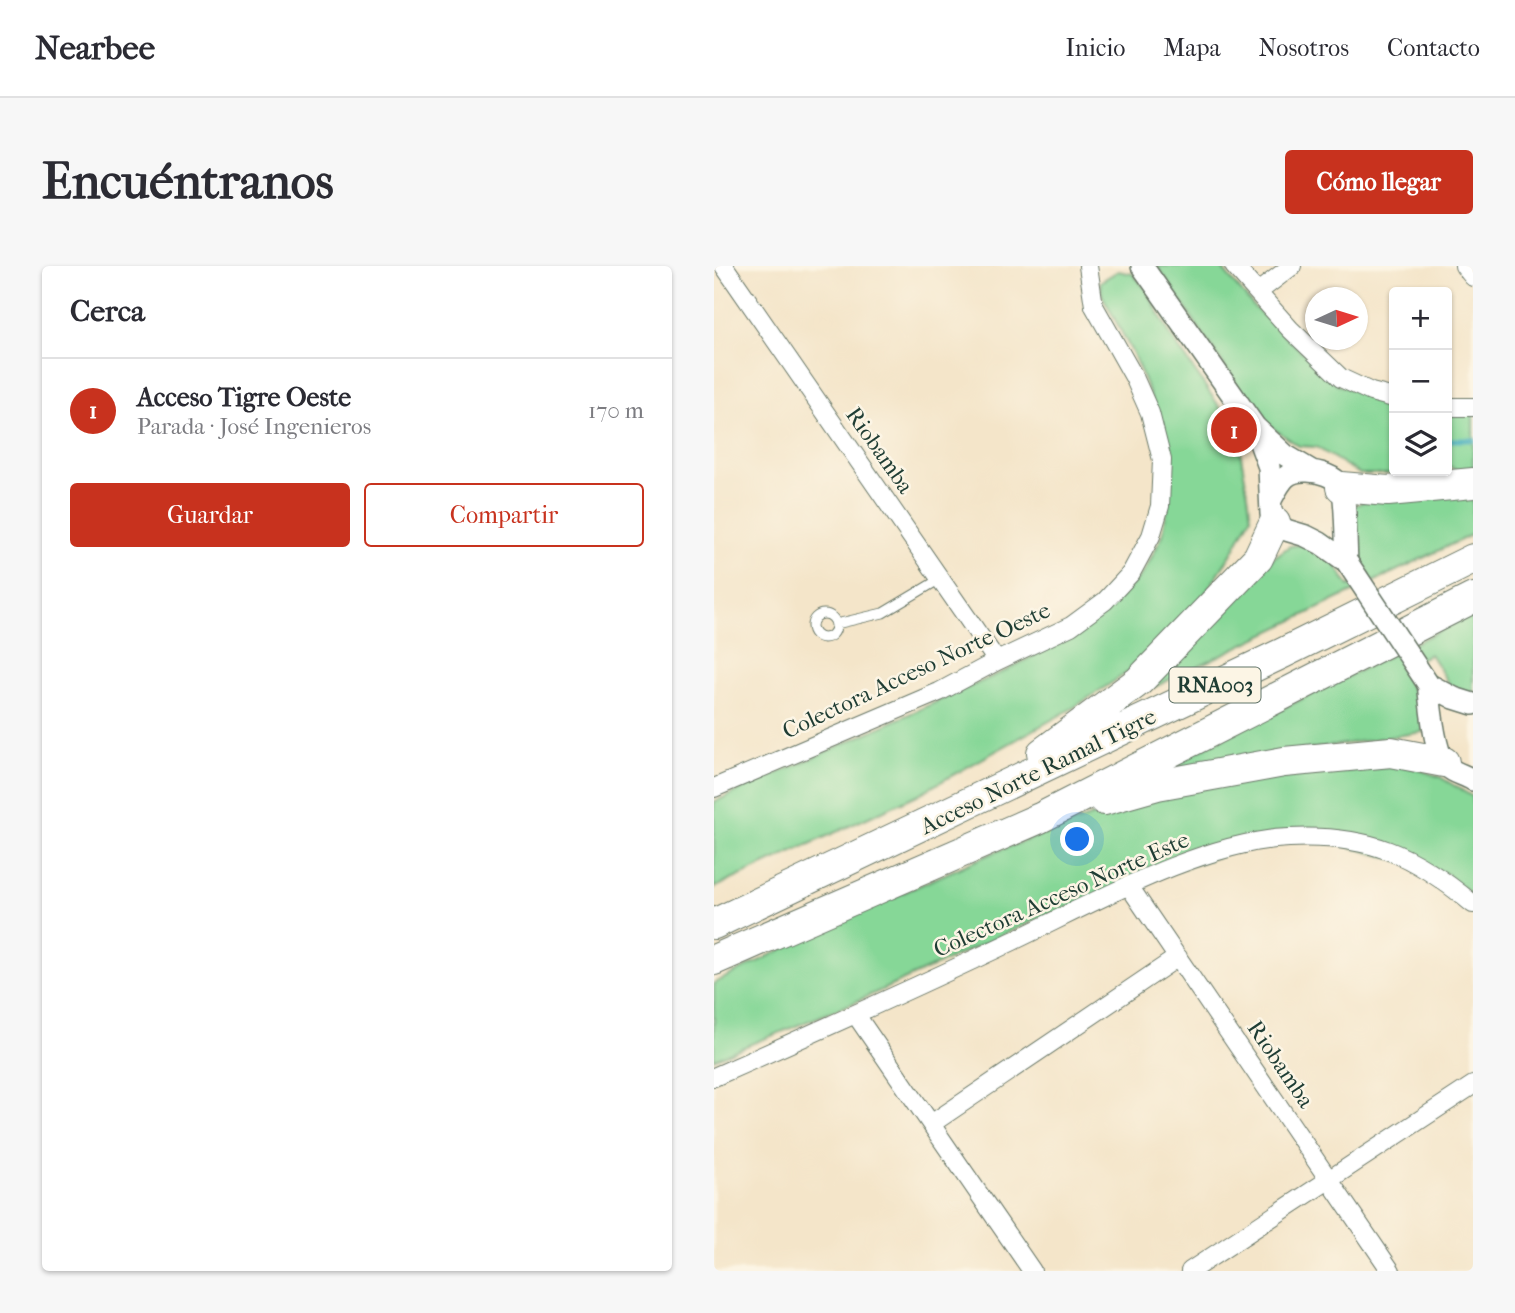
<!DOCTYPE html>
<html lang="es">
<head>
<meta charset="utf-8">
<style>
  body { margin:0; font-family:"IM FELL French Canon",serif; background:#f7f7f7; color:#2b2b33 }
  .controls { position:absolute; right:21px; top:21px; display:grid; overflow:hidden; border-radius:7px; box-shadow:0 2px 5px #0004 }
  .controls button { width:63px; height:63px; display:grid; place-items:center; padding:0; border:0; border-bottom:2px solid #e1e1e2; background:#fff; color:#2b2b33; font:35px sans-serif }
  .compass { position:absolute; left:591px; top:21px; width:63px; height:63px; border-radius:50%; background:#fff; box-shadow:0 2px 5px #0004; rotate:86deg }
  .you { position:absolute; left:364px; top:574px; width:24px; height:24px; margin:-18px; border:5px solid #fff; border-radius:50%; background:#1a73e8; box-shadow:0 0 0 10px #1a73e833 }
  .badge { display:grid; place-items:center; width:46px; height:46px; border-radius:50%; background:#c8321e; color:#fff; font-size:23px; font-weight:700 }
  .pin { position:absolute; translate:-50% -50%; border:4px solid #fff; box-shadow:0 2px 7px #0006 }
  .list { margin:0; padding:0; list-style:none }
  h2 { display:flex; justify-content:space-between; align-items:center; height:91px; margin:0; padding:0 28px; font-size:30px }
  h2 small { font-size:23px; font-weight:400; color:#7c7c81 }
  .list li { display:grid; grid-template-columns:46px 1fr auto; gap:21px; align-items:center; box-sizing:border-box; height:105px; padding:0 28px; border-top:2px solid #e1e1e2 }
  .list b { display:block; font-size:26px; white-space:nowrap }
  .list p { margin:0; font-size:23px; white-space:nowrap; color:#7c7c81 }
  .list em { font-size:23px; font-style:normal; color:#7c7c81 }
  .actions { display:flex; gap:14px; padding:21px 28px }
  .actions a { flex:1; padding:16px 0; border:2px solid #c8321e; border-radius:7px; text-align:center; font-size:24px; color:#c8321e }
  .actions .main { background:#c8321e; color:#fff }
  .icon { flex:none; width:38px; height:38px; fill:none; stroke:currentColor; stroke-width:2; stroke-linecap:round; stroke-linejoin:round }
  .map { position:relative; flex:none; width:759px; height:1005px; overflow:hidden; border-radius:7px }
  header { display:flex; align-items:center; gap:42px; box-sizing:border-box; height:98px; padding:0 35px; background:#fff; border-bottom:2px solid #e1e1e2 }
  header strong { font-size:33px }
  nav { display:flex; gap:38px; margin-inline-start:auto; font-size:24px }
  .intro { display:flex; align-items:center; justify-content:space-between; box-sizing:border-box; height:168px; padding:0 42px }
  h1 { margin:0; font-size:49px }
  .button { padding:18px 32px; border-radius:7px; background:#c8321e; color:#fff; font-size:24px; font-weight:700 }
  main { display:flex; gap:42px; padding:0 42px }
  aside { flex:1; background:#fff; border-radius:7px; box-shadow:0 2px 5px #0004 }
  .map>svg:first-child { display:block }
</style>
</head>
<body>
<header>
<strong>Nearbee</strong>
<nav><a>Inicio</a><a>Mapa</a><a>Nosotros</a><a>Contacto</a></nav>
</header>
<div class="intro"><h1>Encuéntranos</h1><a class="button">Cómo llegar</a></div>
<main>
<aside>
<h2>Cerca<small></small></h2>
<ul class="list">
<li><span class="badge">1</span><div><b>Acceso Tigre Oeste</b><p>Parada · José Ingenieros</p></div><em>170 m</em></li>
</ul>
<div class="actions"><a class="main">Guardar</a><a>Compartir</a></div>
</aside>
<div class="map">
<svg width="759" height="1005" viewBox="0 0 759 1005">
  <rect width="100%" height="100%" fill="#fcf5e5"/>
  <filter id="ink" filterUnits="userSpaceOnUse"><feTurbulence type="fractalNoise" baseFrequency=".0143" numOctaves="2"/><feDisplacementMap in="SourceGraphic" scale="14" xChannelSelector="R" yChannelSelector="G"/><feConvolveMatrix kernelMatrix="1 2 1 2 8 2 1 2 1" color-interpolation-filters="sRGB"/></filter>
  <filter id="wash" filterUnits="userSpaceOnUse"><feTurbulence type="fractalNoise" baseFrequency=".00686" numOctaves="4" result="noise"/><feDisplacementMap in="SourceGraphic" scale="28" xChannelSelector="R" yChannelSelector="G"/><feGaussianBlur stdDeviation="1.57" result="paint"/><feColorMatrix in="noise" values="0 0 0 0 0 0 0 0 0 0 0 0 0 0 0 0 0 1.4 0 .05"/><feComposite in="paint" operator="in"/></filter>
  <g filter="url(#wash)">
    <rect width="100%" height="100%" fill="#f4e5c9"/>
    <!-- green -->
    <path fill="#86d797" stroke="#528a66" stroke-width="2" d="M 443,0 L 506,0 L 540,41 L 624,119 L 680,137 L 680,205 L 684,205 L 678,208 L 646,208 L 602,181 L 585,180 L 547,154 Z
      M 404,5 L 419,8 L 432,23 L 458,72 L 518,159 L 525,179 L 534,229 L 537,251 L 518,287 L 475,352 L 425,399 L 359,442 L 203,529 L 0,622 L 0,536 L 293,404 L 364,366 L 400,338 L 430,306 L 449,269 L 455,230 L 456,195 L 449,161 L 420,90 L 388,29 L 386,16 Z
      M 733,146 L 759,146 L 759,209 L 733,200 Z
      M 759,225 L 759,268 L 384,448 L 545,302 L 576,280 L 593,278 L 617,292 L 635,320 L 656,309 L 637,279 L 638,241 L 653,234 Z
      M 759,348 L 759,430 L 739,424 L 716,388 L 686,403 L 707,438 L 709,466 L 439,507 Z
      M 692,499 L 726,511 L 759,531 L 759,630 L 731,607 L 578,565 L 337,647 L 139,737 L 0,793 L 0,717 L 124,656 L 278,587 L 392,545 L 514,516 Z"/>
    <g fill="none" stroke-linecap="round" stroke-linejoin="round">
      <!-- stream -->
      <path stroke="#3eacbc" stroke-width="5" d="M 733,174 L 759,174"/>
    </g>
  </g>
  <g filter="url(#ink)">
    <g fill="none" stroke-linecap="round" stroke-linejoin="round">
      <defs>
        <path id="service" d="M98 360a12 12 0 1 1 24 0a12 12 0 1 1-24 0Z
          M 122,358 L 169,347 L 226,313"/>
        <path id="minor" d="M 10,0 L 283,395
          M 520,0 L 576,63 L 627,112 L 657,126 L 680,132
          M 750,0 L 759,11
          M 544,26 L 578,0
          M 733,141 L 759,141
          M 0,522 L 225,426 L 283,395 L 357,360 L 391,335 L 417,307 L 437,270 L 446,240 L 448,194 L 436,147 L 420,111 L 380,40 L 374,0
          M 415,620 L 677,1005
          M 142,749 L 318,1005
          M 0,811 C 100,767 200,722 299,675 C 377,638 489,575 575,572 C 655,568 699,588 759,638
          M 217,858 L 464,691
          M 476,1005 L 759,819"/>
        <path id="tertiary" d="M 428,0 L 541,161 L 571,189 L 598,205
          M 542,166 L 555,201 L 557,248 L 561,256 L 572,264 L 592,270 L 606,277 L 633,296
          M 558,232 C 567,215 572,204 593,205 C 604,205 621,210 627,220 C 632,228 632,283 633,296
          M 714,418 C 717,437 719,488 734,501 C 740,507 751,509 759,514
          M 714,418 L 740,432 L 759,438"/>
        <path id="motorway" d="M 627,221 L 674,225 L 759,217
          M 328,487 L 425,415 L 544,292 L 561,256
          M 390,534 L 443,519 L 570,496 L 677,486 L 730,496
          M 0,658 L 569,387 L 759,293
          M 0,694 L 326,552 L 759,332"/>
      </defs>
      <!-- service casing -->
      <use href="#service" stroke="#6a7868" stroke-width="11"/>
      <!-- minor casing -->
      <use href="#minor" stroke="#6a7868" stroke-width="20"/>
      <!-- tertiary casing -->
      <use href="#tertiary" stroke="#6a7868" stroke-width="24"/>
      <!-- motorway casing -->
      <use href="#motorway" stroke="#6a7868" stroke-width="32"/>
      <!-- service -->
      <use href="#service" stroke="#fff" stroke-width="9"/>
      <!-- minor -->
      <use href="#minor" stroke="#fff" stroke-width="18"/>
      <!-- tertiary -->
      <use href="#tertiary" stroke="#fff" stroke-width="21"/>
      <!-- motorway -->
      <use href="#motorway" stroke="#fff" stroke-width="30"/>
      <defs>
        <path id="tertiary-bridge" d="M 633,296 L 714,418"/>
      </defs>
      <!-- tertiary-bridge casing -->
      <use href="#tertiary-bridge" stroke="#6a7868" stroke-width="24" stroke-linecap="butt"/>
      <!-- tertiary-bridge -->
      <use href="#tertiary-bridge" stroke="#fff" stroke-width="21"/>
    </g>
  </g>
  <g text-anchor="middle" stroke-width="5" stroke-linejoin="round" paint-order="stroke">
    <!-- shield labels -->
    <rect fill="#fcf5e5" stroke="#617469" stroke-width="2" x="455.5" y="401.5" width="91" height="35" rx="5"/>
    <g font-size="21" font-weight="bold" fill="#1f3d34">
      <text x="501" y="426">RNA003</text>
    </g>
    <!-- street labels -->
    <g font-size="23" fill="#1f3d34" stroke="#fcf5e5">
      <text transform="translate(166 184) rotate(55)" y="8">Riobamba</text>
      <text transform="translate(202 404) rotate(-25)" y="8">Colectora Acceso Norte Oeste</text>
      <text transform="translate(324 505) rotate(-26)" y="8">Acceso Norte Ramal Tigre</text>
      <text transform="translate(347 628) rotate(-24)" y="8">Colectora Acceso Norte Este</text>
      <text transform="translate(567 798) rotate(56)" y="8">Riobamba</text>
    </g>
  </g>
</svg>
<div class="controls">
<button>+</button>
<button>−</button>
<button><svg class="icon" aria-label="layers" viewBox="0 0 24 24"><path d="M12 4l9 5-9 5-9-5zM3 14l9 5 9-5"/></svg></button>
</div>
<svg class="compass" viewBox="-18 -18 36 36"><path d="M0-13l5 13h-10z" fill="#e53935"/><path d="M0 13l5-13h-10z" fill="#7c7c81"/></svg>
<div class="you"></div>
<div class="pin badge" style="left:520px;top:164px">1</div>
</div>
</main>
</body>
</html>
